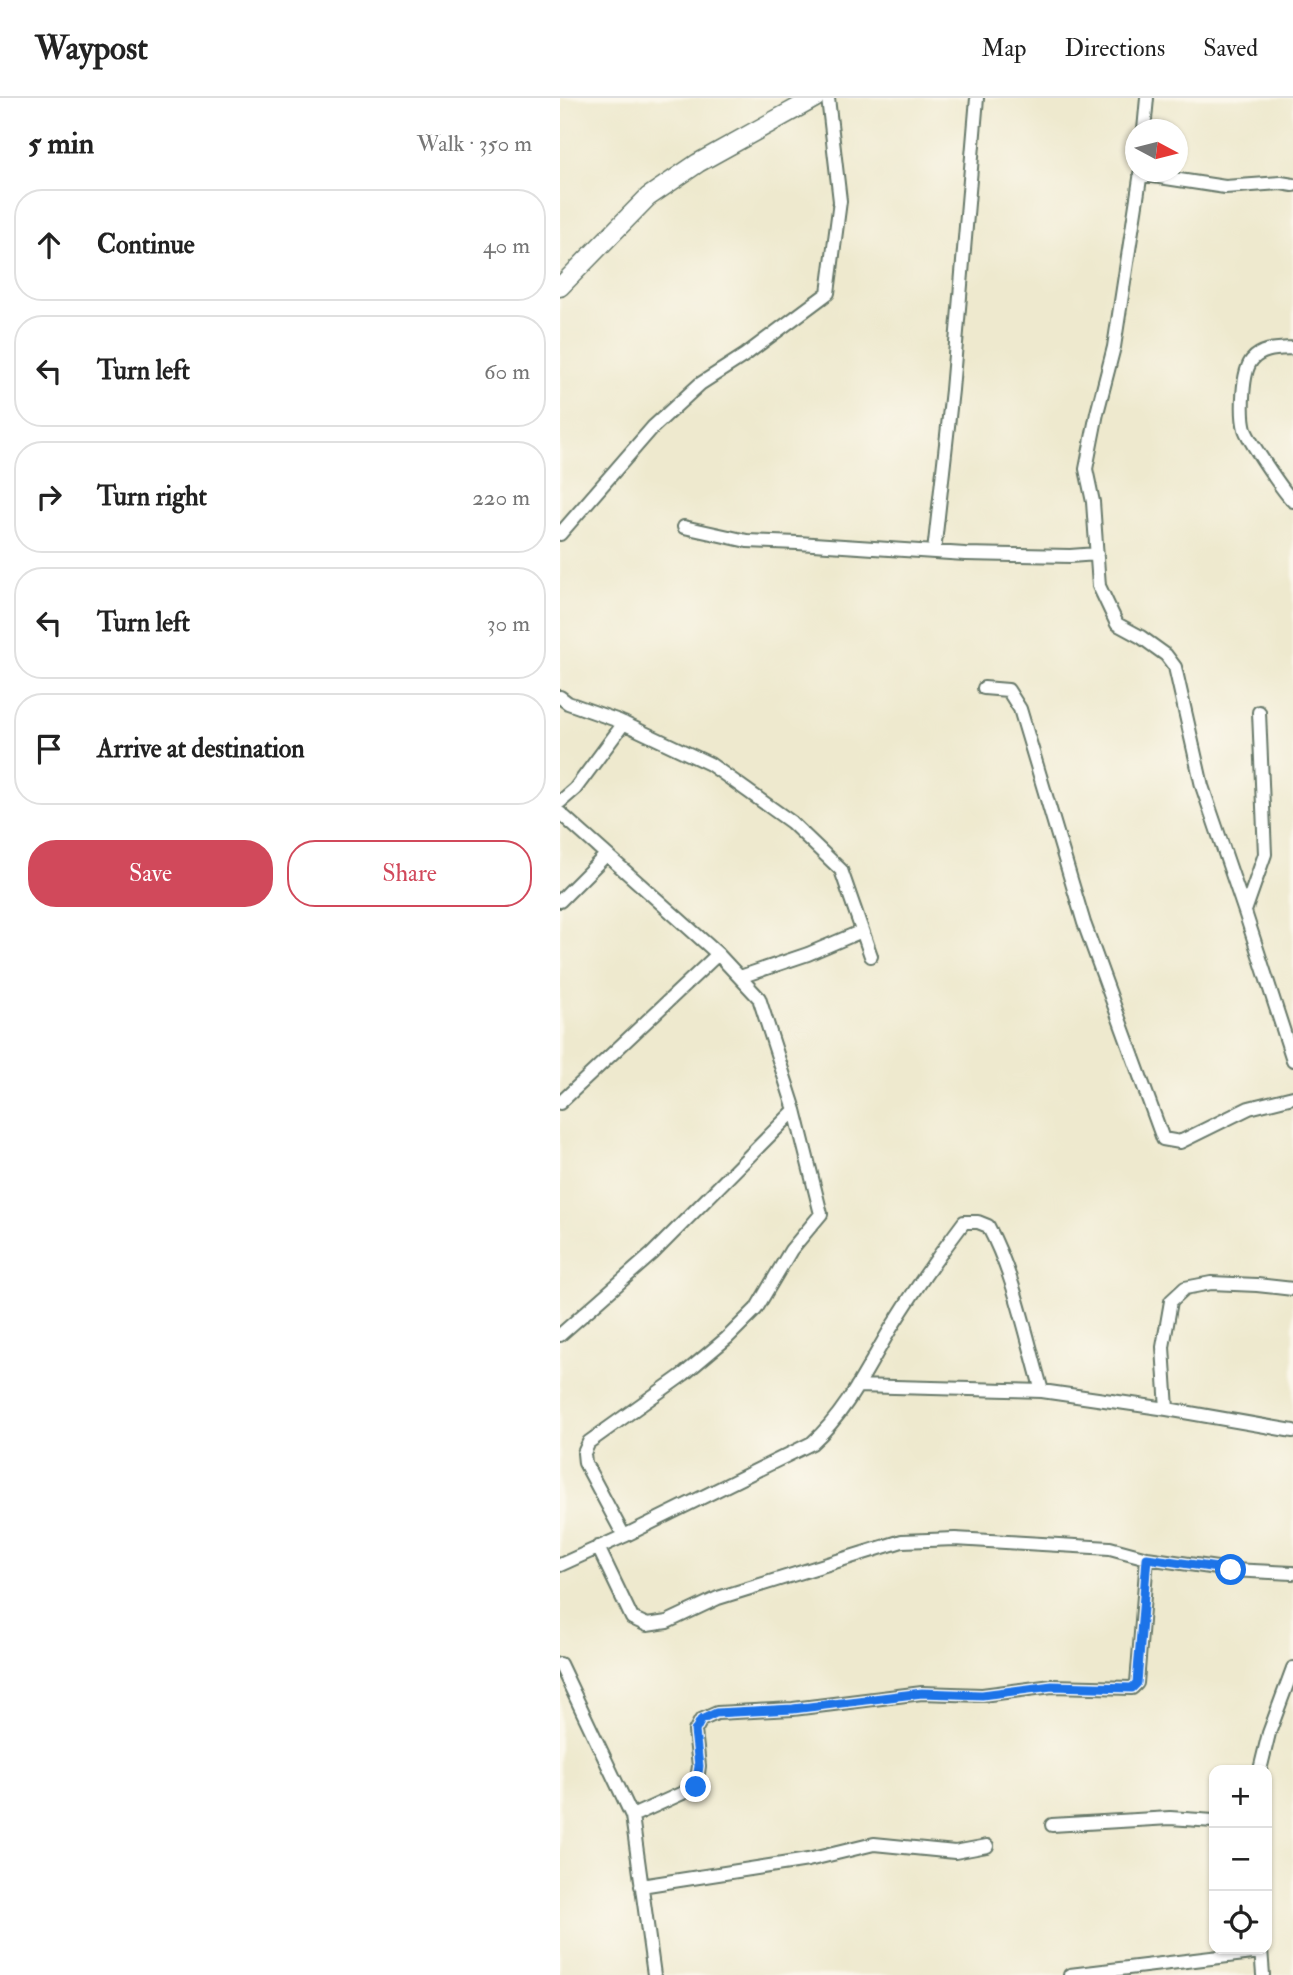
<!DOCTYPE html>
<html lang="en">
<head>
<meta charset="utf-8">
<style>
  body { margin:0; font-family:"IM FELL Double Pica",serif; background:#f2f2f2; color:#222 }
  .controls { position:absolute; right:21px; bottom:21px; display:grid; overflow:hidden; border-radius:14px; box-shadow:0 2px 5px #0004 }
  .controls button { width:63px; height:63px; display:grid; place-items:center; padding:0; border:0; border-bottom:2px solid #e0e0e0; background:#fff; color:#222; font:35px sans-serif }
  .compass { position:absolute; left:565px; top:21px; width:63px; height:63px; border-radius:50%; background:#fff; box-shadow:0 2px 5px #0004; rotate:97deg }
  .stop { position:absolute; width:21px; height:21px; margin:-16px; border:5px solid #1a73e8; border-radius:50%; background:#fff }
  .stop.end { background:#1a73e8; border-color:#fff; box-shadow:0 2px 7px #0008 }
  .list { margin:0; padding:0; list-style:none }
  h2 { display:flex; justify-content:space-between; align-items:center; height:91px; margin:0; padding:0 28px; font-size:30px }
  h2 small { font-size:23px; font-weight:400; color:#767676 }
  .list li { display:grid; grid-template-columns:46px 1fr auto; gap:21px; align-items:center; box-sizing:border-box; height:112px; margin:0 14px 14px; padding:0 14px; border:2px solid #e0e0e0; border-radius:28px }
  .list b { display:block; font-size:26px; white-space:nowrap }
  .list em { font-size:23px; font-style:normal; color:#767676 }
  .actions { display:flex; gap:14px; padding:21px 28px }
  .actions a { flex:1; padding:16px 0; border:2px solid #d1495b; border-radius:28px; text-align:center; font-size:24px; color:#d1495b }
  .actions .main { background:#d1495b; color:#fff }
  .icon { flex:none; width:38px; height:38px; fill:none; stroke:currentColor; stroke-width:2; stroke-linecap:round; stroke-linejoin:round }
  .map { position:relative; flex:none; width:733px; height:1877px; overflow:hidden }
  header { display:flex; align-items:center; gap:42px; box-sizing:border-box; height:98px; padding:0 35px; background:#fff; border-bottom:2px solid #e0e0e0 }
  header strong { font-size:33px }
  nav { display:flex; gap:38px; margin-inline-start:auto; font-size:24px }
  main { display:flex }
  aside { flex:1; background:#fff }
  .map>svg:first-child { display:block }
</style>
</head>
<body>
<header>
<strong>Waypost</strong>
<nav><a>Map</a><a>Directions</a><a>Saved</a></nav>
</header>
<main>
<aside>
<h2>5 min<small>Walk · 350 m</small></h2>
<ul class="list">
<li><svg class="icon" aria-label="ahead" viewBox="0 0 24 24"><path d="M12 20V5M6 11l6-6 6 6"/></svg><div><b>Continue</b></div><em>40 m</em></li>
<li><svg class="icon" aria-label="left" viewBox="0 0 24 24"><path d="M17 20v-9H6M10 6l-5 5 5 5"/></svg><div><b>Turn left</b></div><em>60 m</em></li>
<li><svg class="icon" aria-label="right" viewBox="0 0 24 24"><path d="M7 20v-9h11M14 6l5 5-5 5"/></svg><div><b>Turn right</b></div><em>220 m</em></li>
<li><svg class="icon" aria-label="left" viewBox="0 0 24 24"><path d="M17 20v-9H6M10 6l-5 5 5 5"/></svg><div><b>Turn left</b></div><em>30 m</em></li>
<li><svg class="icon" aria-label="arrive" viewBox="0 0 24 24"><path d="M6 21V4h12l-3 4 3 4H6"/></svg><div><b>Arrive at destination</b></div></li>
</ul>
<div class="actions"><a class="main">Save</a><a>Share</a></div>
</aside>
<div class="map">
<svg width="733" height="1877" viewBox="0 0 733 1877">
  <rect width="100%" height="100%" fill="#fbf7ec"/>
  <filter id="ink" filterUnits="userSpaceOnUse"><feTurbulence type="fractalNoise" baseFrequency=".0143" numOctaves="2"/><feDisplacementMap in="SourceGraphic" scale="14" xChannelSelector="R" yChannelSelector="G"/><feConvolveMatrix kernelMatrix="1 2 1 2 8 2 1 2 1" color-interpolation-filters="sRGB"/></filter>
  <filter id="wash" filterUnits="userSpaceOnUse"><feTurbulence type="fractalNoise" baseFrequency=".00686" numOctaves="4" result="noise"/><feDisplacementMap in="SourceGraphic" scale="28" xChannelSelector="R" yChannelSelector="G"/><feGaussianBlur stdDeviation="1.57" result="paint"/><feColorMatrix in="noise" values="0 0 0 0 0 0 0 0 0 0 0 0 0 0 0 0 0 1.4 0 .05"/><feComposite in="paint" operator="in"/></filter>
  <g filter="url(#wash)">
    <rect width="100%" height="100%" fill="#eee9ce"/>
  </g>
  <g filter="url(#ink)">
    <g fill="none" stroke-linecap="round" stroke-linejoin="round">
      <defs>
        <path id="street" d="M 584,32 L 587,0
          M 581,74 L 554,249 L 537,315 L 526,371 L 533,404 L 539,488 L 557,526 L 581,539 L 606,557 L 615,569 L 642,688 L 685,814 L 733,962
          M 580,76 L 665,89 L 721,85 L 733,87
          M 733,250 C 719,251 702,250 692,262 C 682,273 681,316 685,331 C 687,340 725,396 733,403
          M 124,429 L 187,443 L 238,445 L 405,456 L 510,458 L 537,456
          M 0,436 L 93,329 L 140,286 L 185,257 L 268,195 L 280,103 L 268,0
          M 374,454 L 392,292 L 417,0
          M 424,590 L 448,592 L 460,611 L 524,825 L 603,1041 L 620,1044 L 689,1010 L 733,999
          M 0,599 L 8,605 L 59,623 L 150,666 L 231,724 L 281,772 L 311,858
          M 0,704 L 15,691 L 64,625
          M 0,715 L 158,856 L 199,900 L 235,1012 L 261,1116 L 231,1152 L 196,1211 L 167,1240 L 124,1276 L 29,1344 L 24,1355 L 25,1365 L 64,1438
          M 0,803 L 46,757
          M 685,813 L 705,756 L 699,614
          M 180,879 L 248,856 L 302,833
          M 0,1005 L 158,856
          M 0,1237 L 92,1156 L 235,1012
          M 297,1288 L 482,1293 L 607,1311 L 733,1333
          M 607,1311 L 603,1249 L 611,1203 L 625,1190 L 651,1185 L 697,1187 L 733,1191
          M 38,1449 L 72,1520 L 87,1527 L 107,1524 L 158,1500 L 342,1443 L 395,1441 L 550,1450 L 587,1460 L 671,1472 L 733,1475
          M 0,1467 L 64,1438 L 252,1345 C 287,1314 307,1270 331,1230 C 353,1194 378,1158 404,1124 L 418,1124 L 428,1128 C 455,1179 466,1238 482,1293
          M 0,1566 L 72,1718 L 94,1877
          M 700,1672 L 709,1635 L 733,1570
          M 72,1718 L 136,1689 L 139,1668 L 135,1633 L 141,1622 L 157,1615 L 233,1611 L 362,1595 L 422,1597 L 492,1588 L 572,1590 L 577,1585 L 587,1460
          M 492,1727 L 610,1720 L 654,1723
          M 81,1788 L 248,1762 L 314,1746 L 395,1754 L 427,1748
          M 701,1851 L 703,1877
          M 510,1877 L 701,1854"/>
        <path id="secondary" d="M 0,189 L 88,99 L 138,65 L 255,0"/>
      </defs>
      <!-- street casing -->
      <use href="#street" stroke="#67796a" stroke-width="16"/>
      <!-- secondary casing -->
      <use href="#secondary" stroke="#67796a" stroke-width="21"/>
      <!-- street -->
      <use href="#street" stroke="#fff" stroke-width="12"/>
      <!-- secondary -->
      <use href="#secondary" stroke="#fff" stroke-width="18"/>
    </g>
  </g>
  <g fill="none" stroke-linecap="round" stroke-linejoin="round" filter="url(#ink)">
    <!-- route -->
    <path stroke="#1a73e8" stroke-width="9" d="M 136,1689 L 139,1668 L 135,1633 L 141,1622 L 156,1615 L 233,1611 L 362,1595 L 422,1597 L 492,1588 L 572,1590 L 577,1585 L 587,1460 L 671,1472"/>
  </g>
</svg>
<div class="controls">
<button>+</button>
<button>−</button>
<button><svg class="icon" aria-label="locate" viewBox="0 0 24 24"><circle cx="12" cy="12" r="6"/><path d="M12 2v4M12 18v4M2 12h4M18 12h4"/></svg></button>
</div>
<svg class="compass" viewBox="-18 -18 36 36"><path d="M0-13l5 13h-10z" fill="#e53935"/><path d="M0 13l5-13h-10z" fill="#767676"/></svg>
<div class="stop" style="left:671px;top:1472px"></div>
<div class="stop end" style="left:136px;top:1689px"></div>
</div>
</main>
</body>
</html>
